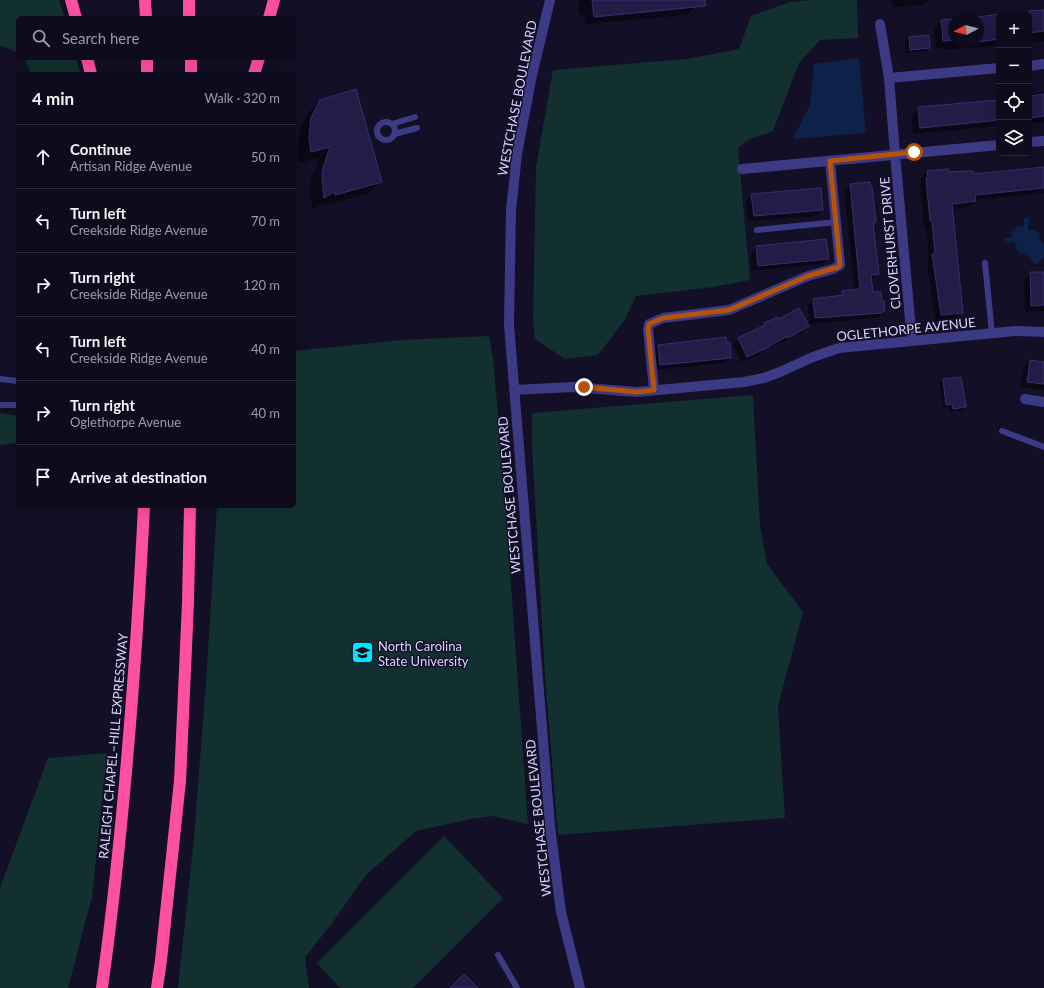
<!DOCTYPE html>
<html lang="en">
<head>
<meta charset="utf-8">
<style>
  body { margin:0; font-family:Lato,sans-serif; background:#171425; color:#f1f3f6 }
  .controls { position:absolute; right:12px; top:12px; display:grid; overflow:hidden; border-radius:6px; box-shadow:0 4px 16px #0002 }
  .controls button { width:36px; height:36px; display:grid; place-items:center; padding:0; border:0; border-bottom:1px solid #2e2b3b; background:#0e0b1c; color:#f1f3f6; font:20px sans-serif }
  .compass { position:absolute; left:948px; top:12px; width:36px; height:36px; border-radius:50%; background:#0e0b1c; box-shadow:0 4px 16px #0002; rotate:263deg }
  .stop { position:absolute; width:12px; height:12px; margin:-9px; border:3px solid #b45309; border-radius:50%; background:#fff }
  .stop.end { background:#b45309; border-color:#fff; box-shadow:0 1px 4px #0008 }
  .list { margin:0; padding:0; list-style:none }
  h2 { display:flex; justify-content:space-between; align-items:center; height:52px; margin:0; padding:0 16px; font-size:17px }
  h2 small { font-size:13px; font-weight:400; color:#9b9ba3 }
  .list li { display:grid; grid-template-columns:26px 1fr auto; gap:12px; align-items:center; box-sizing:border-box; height:64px; padding:0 16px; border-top:1px solid #2e2b3b }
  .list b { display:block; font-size:15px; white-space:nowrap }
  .list p { margin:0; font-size:13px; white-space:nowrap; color:#9b9ba3 }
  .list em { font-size:13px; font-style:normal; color:#9b9ba3 }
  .icon { flex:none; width:22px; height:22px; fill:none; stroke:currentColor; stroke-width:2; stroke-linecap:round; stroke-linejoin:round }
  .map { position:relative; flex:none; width:1044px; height:988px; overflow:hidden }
  .search { position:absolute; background:#0e0b1c; box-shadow:0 4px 16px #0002; left:16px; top:16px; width:280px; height:44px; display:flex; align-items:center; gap:10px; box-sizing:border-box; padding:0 14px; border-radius:6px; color:#9b9ba3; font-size:15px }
  .panel { position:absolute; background:#0e0b1c; box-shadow:0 4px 16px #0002; left:16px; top:72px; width:280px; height:436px; border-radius:6px }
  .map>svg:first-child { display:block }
</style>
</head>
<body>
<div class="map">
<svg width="1044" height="988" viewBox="0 0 1044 988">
  <rect width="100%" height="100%" fill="#130f26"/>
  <!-- green -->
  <path fill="#12302f" d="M 0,0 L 59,0 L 65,18 L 18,18 L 18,53 L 0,45 Z
    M 810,0 L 857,0 L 858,38 L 820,40 L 799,63 L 773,131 L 748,140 L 738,148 L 750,280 L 713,287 L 636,296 L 624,321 L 598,355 L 565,359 L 535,339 L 533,321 L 536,167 L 553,70 L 686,59 L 739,49 L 751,16 L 790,2 Z
    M 24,58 L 76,58 L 81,74 L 31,74 Z
    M 489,336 L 493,358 L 503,472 L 528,824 L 493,816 L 471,819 L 416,831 L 366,875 L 330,926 L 305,957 L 309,988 L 178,988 L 194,837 L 206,682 L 217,506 L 294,506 L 294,351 L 402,340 Z
    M 753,395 L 760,526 L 767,564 L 803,612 L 778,706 L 785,818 L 558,835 L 545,676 L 532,447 L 532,413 Z
    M 0,413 L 18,416 L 18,443 L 0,445 Z
    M 107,753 L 92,897 L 68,988 L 0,988 L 0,888 L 48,758 Z
    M 444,836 L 503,898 L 413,988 L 340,988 L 317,963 Z"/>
  <!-- water -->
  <path fill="#0c2248" d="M 859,58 L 866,133 L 793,139 L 810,105 L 814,64 Z
    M 1024,218 L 1029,218 L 1028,229 L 1031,231 L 1034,229 L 1041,235 L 1038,238 L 1044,244 L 1044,257 L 1036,265 L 1025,252 L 1022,255 L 1014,248 L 1017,245 L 1014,242 L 1005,243 L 1005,238 L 1010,238 L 1013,236 L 1010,233 L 1019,224 L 1021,227 L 1024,225 Z"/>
  <!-- shadow -->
  <path fill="#0007" d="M 578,0 L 695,0 L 695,7 L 687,15 L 586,24 L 585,15 L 579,15 Z
    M 892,0 L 929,0 L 923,5 L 893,7 Z
    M 1044,11 L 1044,41 L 1029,42 L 1029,15 L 1013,15 Z
    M 999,16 L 999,45 L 966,49 L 966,48 L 944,50 L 944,47 L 936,48 L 934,28 L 941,21 L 954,20 L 954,42 L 978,42 L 978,18 Z
    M 928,36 L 929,47 L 926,51 L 906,53 L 905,42 L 909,38 Z
    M 1044,92 L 1044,122 L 1029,124 L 1029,94 Z
    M 999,100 L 999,126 L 913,134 L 912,115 L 919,108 Z
    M 321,101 L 381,182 L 369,193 L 324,206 L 323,203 L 312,209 L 310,189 L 311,180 L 319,158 L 299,163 L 297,149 L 300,131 L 308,113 Z
    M 1044,168 L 1044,193 L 975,200 L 969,207 L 951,209 L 961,313 L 955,319 L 935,321 L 927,261 L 929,259 L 926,227 L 924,227 L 920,185 L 921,184 L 921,178 L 927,172 L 973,175 Z
    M 869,183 L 875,222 L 872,224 L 878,273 L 873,279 L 871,279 L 872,294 L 884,311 L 876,318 L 809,324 L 808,305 L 813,300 L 839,296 L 843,292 L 855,291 L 844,190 L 850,185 Z
    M 752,195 L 822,210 L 817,216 L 748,221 L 746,201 Z
    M 756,247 L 828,258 L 822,264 L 752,271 L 751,253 Z
    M 1031,273 L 1044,273 L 1044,311 L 1025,312 L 1024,280 Z
    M 778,321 L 807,326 L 802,332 L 783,343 L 782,341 L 766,349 L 762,353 L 741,362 L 733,345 L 738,339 L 760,329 L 765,324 Z
    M 659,345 L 730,358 L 724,363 L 655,370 L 653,351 Z
    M 1030,361 L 1044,363 L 1044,390 L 1021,387 L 1024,367 Z
    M 944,380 L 965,407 L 962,411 L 950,412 L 949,407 L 943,408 L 940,384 Z"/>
  <!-- building -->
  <path fill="#241b47" stroke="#3b2d73" d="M 592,0 L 705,0 L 706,6 L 594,17 Z
    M 1044,10 L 1044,31 L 1029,33 L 1029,11 Z
    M 999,14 L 999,39 L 978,42 L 978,17 Z
    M 954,19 L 954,40 L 943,41 L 941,20 Z
    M 929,35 L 930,48 L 910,50 L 909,37 Z
    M 356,89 L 382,182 L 335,195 L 335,192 L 324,198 L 322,177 L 323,168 L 330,147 L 311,152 L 309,137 L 311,118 L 320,100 Z
    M 1044,94 L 1044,116 L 1029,118 L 1029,96 Z
    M 999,100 L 999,120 L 920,128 L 918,107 Z
    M 1044,167 L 1044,188 L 975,195 L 976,201 L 952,204 L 963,313 L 941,315 L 932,254 L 935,253 L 932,221 L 930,221 L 926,178 L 928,178 L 927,171 L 948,169 L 948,172 L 973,171 L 974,174 Z
    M 870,182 L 870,186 L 872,186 L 876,222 L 873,223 L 879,274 L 871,275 L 873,292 L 881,292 L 882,302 L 884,301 L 885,311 L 882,311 L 882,313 L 815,318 L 813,299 L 843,295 L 842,291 L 860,289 L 850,184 Z
    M 821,188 L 823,210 L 754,216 L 751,194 Z
    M 826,239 L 829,259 L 758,266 L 756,246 Z
    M 1030,272 L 1044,272 L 1044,305 L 1031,306 Z
    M 799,308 L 809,326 L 788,338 L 788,336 L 769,346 L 769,347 L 747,357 L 738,338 L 765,325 L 764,323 L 778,317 L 779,319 Z
    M 726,337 L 727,343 L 730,342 L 731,358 L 660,365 L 658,345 Z
    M 1030,360 L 1044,362 L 1044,384 L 1027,382 Z
    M 961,377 L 966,407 L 953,409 L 952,404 L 946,405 L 943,379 Z
    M 464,974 L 478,988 L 450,988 Z"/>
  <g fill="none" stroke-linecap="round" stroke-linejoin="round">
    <!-- lane -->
    <path stroke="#3d3a85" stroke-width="6" d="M377 131a9 9 0 1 1 18 0a9 9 0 1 1-18 0Z
      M 392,124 L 415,117
      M 394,134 L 417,128
      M 757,230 L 836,222
      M 985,263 L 992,333
      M 0,379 L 18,381
      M 0,405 L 18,405
      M 1002,431 L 1044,447
      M 498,955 L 517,988"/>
    <!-- street -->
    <path stroke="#3d3a85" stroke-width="10" d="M 550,0 L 532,75 L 517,154 L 511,210 L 509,325 L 550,826 L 561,912 L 580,988
      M 880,24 L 889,78 L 895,154 L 912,341
      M 1029,66 L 1044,64
      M 889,78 L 999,68
      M 1029,142 L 1044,141
      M 742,169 L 999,145
      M 514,390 L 573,387 L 637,392 L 744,382 L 764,378 L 780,372 L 813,357 L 839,348 L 1015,331 L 1044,332
      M 654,390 L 648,329 L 649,324 L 663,318 L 729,310 L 808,276 L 833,269 L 840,265 L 830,161
      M 1025,399 L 1044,402"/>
    <!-- highway -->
    <path stroke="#ff4fa3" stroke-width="12" d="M 71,0 L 76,18
      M 145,0 L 146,18
      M 189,0 L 189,18
      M 269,18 L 274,0
      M 87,58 L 91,74
      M 147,58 L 147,74
      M 191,58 L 191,74
      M 254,74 L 259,58
      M 102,988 C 124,828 136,667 144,506
      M 157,988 L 161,960 L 180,781 L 188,603 L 190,506"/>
  </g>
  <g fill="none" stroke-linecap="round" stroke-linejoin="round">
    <!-- route -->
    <path stroke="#b45309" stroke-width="5" d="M 584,387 L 637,392 L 654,390 L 648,329 L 649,324 L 663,318 L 729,310 L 808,276 L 838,267 L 840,265 L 830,161 L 914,152"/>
  </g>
  <!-- icons -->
  <defs>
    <symbol id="university-square" viewBox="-11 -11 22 22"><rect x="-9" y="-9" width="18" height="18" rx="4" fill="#00e5ff" stroke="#130f26"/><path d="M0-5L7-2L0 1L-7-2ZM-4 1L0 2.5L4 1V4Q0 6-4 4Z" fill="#111"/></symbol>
  </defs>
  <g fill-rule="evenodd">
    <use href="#university-square" x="350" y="640" width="25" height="25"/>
  </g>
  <g text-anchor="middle" stroke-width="3" stroke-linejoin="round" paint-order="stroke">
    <!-- street labels -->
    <g font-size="13" fill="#d9d4ff" stroke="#130f26">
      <text transform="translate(517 98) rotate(-79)" y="5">WESTCHASE BOULEVARD</text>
      <text transform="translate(890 243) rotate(-95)" y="5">CLOVERHURST DRIVE</text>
      <text transform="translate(906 329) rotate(-6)" y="5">OGLETHORPE AVENUE</text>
      <text transform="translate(509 495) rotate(-95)" y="5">WESTCHASE BOULEVARD</text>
      <text transform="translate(113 746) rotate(-85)" y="5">RALEIGH CHAPEL–HILL EXPRESSWAY</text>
      <text transform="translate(538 818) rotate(-96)" y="5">WESTCHASE BOULEVARD</text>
    </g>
    <!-- poi labels -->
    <g font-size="13" fill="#d9d4ff" stroke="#130f26" text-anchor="start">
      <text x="378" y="651">North Carolina<tspan x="378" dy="15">State University</tspan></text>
    </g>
  </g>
</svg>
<div class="controls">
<button>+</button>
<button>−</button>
<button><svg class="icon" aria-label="locate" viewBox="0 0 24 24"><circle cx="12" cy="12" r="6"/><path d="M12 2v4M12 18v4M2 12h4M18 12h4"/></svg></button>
<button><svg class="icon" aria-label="layers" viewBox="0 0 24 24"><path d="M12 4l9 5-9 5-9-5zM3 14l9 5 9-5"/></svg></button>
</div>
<svg class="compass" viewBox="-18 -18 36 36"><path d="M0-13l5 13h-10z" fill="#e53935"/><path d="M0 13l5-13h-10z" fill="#9b9ba3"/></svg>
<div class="stop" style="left:914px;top:152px"></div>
<div class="stop end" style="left:584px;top:387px"></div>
<div class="search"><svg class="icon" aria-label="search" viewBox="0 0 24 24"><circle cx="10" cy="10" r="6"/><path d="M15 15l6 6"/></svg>Search here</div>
<section class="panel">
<h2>4 min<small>Walk · 320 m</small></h2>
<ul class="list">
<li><svg class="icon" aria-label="ahead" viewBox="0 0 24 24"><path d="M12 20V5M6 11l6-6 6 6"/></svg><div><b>Continue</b><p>Artisan Ridge Avenue</p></div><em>50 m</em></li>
<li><svg class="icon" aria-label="left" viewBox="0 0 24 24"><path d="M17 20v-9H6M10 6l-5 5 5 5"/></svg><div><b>Turn left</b><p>Creekside Ridge Avenue</p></div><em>70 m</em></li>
<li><svg class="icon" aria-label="right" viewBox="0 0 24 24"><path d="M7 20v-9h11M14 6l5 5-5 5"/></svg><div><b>Turn right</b><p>Creekside Ridge Avenue</p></div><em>120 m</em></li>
<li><svg class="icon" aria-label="left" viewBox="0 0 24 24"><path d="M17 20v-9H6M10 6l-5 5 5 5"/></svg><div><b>Turn left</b><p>Creekside Ridge Avenue</p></div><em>40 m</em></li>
<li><svg class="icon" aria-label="right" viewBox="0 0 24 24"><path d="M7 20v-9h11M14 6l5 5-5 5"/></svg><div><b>Turn right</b><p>Oglethorpe Avenue</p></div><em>40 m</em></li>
<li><svg class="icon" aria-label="arrive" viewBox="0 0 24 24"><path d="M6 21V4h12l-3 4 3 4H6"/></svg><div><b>Arrive at destination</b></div></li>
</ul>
</section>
</div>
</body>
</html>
